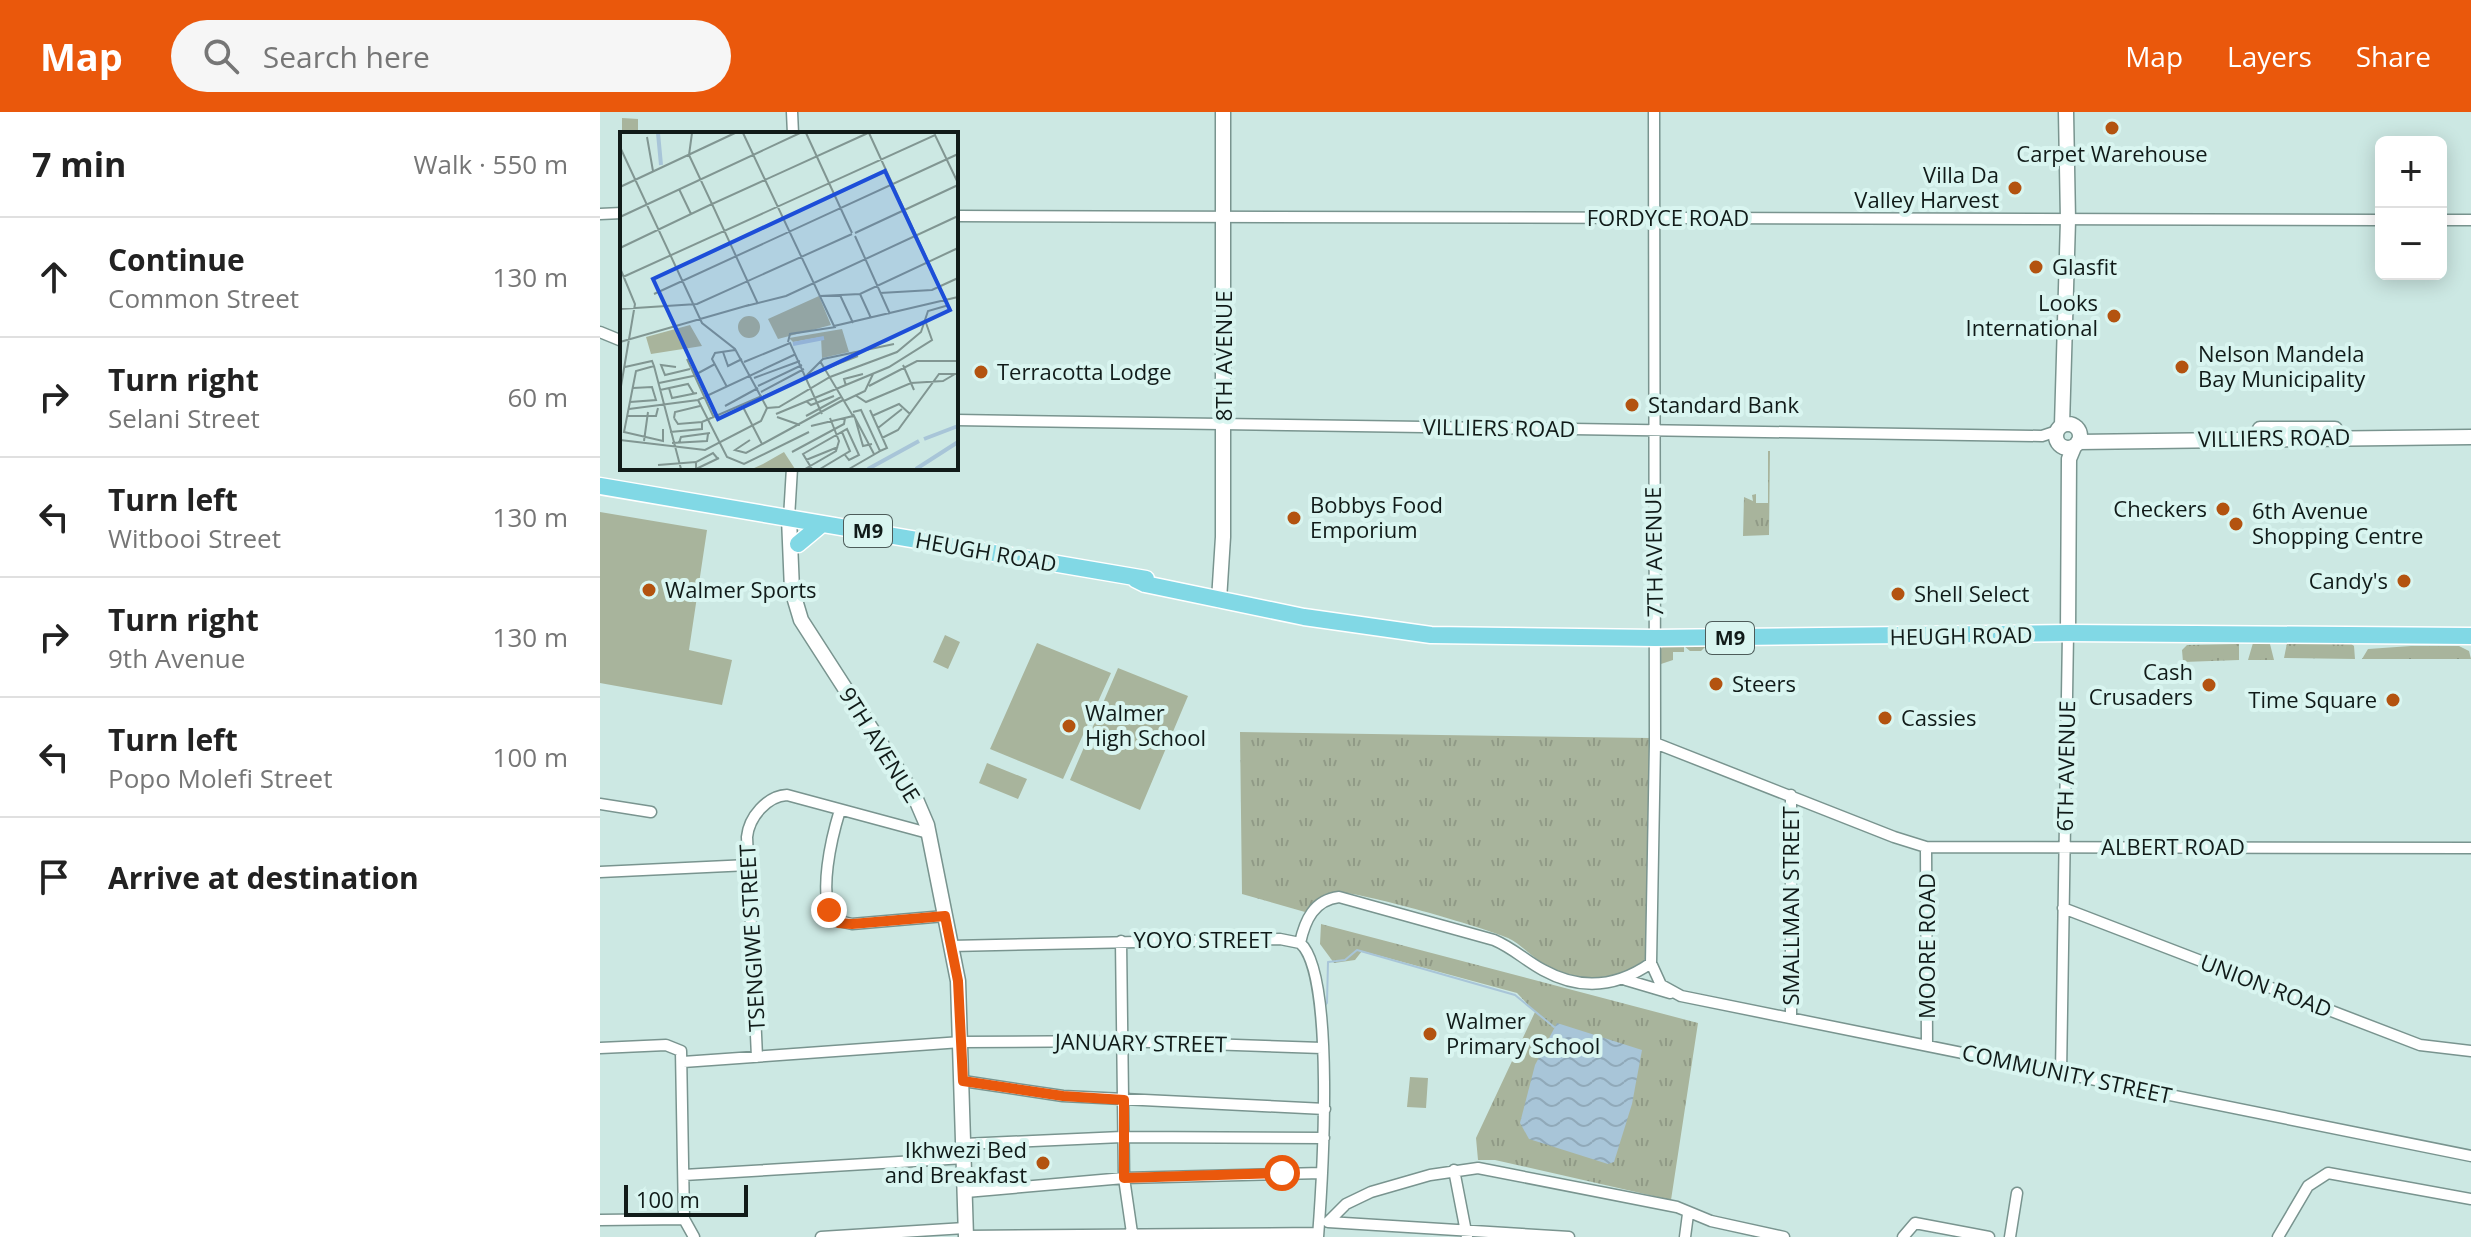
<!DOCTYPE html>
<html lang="en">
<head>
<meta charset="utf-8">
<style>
  body { margin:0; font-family:"Open Sans",sans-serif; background:#f6f6f6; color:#222 }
  .controls { position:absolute; right:24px; top:24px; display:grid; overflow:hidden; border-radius:12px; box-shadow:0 4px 20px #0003 }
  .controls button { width:72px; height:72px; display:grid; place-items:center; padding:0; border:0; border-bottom:2px solid #e0e0e0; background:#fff; color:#222; font:40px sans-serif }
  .scale { position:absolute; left:24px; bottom:20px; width:124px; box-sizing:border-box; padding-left:8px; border:4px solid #111b19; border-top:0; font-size:22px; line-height:28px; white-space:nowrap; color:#111b19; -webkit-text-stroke:6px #d9f5f0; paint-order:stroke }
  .stop { position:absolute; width:24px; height:24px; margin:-18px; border:6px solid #ea580c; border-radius:50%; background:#fff }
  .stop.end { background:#ea580c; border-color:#fff; box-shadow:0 2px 8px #0008 }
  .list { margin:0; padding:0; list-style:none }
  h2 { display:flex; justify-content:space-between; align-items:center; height:104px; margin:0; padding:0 32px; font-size:34px }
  h2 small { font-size:26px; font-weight:400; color:#767676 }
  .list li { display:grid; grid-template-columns:52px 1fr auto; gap:24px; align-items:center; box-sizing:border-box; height:120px; padding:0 32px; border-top:2px solid #e0e0e0 }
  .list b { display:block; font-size:30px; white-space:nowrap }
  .list p { margin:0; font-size:26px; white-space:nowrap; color:#767676 }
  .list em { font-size:26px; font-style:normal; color:#767676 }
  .icon { flex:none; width:44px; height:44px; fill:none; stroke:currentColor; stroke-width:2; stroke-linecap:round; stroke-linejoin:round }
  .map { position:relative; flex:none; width:1871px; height:1125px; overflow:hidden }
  header { display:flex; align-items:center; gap:48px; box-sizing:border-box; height:112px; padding:0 40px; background:#ea580c; color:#fff }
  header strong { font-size:38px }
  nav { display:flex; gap:44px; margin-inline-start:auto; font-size:28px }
  .search { width:560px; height:72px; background:#f6f6f6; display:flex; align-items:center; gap:20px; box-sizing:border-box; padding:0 28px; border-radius:44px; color:#767676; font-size:30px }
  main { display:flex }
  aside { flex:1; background:#fff }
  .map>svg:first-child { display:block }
</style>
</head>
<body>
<header>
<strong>Map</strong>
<div class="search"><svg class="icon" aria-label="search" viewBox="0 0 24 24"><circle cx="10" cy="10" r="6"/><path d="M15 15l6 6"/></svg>Search here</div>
<nav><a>Map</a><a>Layers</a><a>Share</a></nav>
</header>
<main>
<aside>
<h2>7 min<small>Walk · 550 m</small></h2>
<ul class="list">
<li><svg class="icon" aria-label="ahead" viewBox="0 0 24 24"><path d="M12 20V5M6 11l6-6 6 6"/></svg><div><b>Continue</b><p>Common Street</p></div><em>130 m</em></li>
<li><svg class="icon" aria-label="right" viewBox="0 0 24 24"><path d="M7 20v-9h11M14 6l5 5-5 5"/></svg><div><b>Turn right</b><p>Selani Street</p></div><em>60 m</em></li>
<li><svg class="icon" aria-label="left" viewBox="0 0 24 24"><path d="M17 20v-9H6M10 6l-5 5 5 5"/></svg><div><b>Turn left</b><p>Witbooi Street</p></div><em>130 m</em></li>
<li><svg class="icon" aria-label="right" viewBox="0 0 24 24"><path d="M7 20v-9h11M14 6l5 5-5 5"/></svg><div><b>Turn right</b><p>9th Avenue</p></div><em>130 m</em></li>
<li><svg class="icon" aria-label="left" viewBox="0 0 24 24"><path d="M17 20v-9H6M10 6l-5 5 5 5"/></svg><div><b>Turn left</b><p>Popo Molefi Street</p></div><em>100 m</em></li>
<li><svg class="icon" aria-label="arrive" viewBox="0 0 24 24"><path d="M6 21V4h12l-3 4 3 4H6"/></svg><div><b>Arrive at destination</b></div></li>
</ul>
</aside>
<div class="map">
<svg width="1871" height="1125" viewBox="0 0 1871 1125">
  <defs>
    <pattern id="grass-tufts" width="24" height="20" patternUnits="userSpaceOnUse" patternTransform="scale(2)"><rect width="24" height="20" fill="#a8b49c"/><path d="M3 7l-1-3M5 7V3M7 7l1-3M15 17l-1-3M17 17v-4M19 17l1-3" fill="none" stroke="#909a86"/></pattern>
    <pattern id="water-waves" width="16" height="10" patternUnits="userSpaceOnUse" patternTransform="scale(2)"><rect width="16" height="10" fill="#a8c5d8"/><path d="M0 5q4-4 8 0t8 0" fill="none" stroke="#90a9b9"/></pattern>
  </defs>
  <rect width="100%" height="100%" fill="#cce8e3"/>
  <!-- grass -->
  <path fill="url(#grass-tufts)" d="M 1168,339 L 1170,339 L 1169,423 L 1143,424 L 1144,385 L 1153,389 L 1152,383 L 1156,382 L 1156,391 L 1168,391 Z
    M 1749,530 L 1754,534 L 1755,547 L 1684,546 L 1687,531 Z
    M 1066,531 L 1107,533 L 1101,539 L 1090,539 L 1084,534 L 1084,540 L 1073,540 L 1073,548 L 1061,552 L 1060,538 Z
    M 1653,531 L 1670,532 L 1674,548 L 1648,548 Z
    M 1639,532 L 1639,548 L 1583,550 L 1582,538 L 1587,533 Z
    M 1811,534 L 1859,534 L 1869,539 L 1871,547 L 1762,547 L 1768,537 Z
    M 640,620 L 1050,626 L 1047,841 L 1043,853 C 1006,870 973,871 938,848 C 928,841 919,831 908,826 C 883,815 758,779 735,780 C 722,780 713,792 705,800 L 642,782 Z
    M 721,812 L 1098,911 L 1071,1088 L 895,1048 L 878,1048 L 876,1026 L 935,900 L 917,881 L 762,839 L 755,848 L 734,851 L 720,832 Z"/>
  <!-- garden -->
  <path fill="#a8b49c" d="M 22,6 L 38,7 L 38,22 L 22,22 L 22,34 Z
    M 0,400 L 107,418 L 89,538 L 132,548 L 122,593 L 0,571 Z
    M 345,523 L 360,530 L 348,557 L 333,550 Z
    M 437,531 L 511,561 L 463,667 L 390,637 Z
    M 518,556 L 588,584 L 540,698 L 470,668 Z
    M 387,651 L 427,667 L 418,687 L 379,671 Z
    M 810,965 L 828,966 L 826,996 L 807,995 Z"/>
  <!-- water -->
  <path fill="url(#water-waves)" d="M 957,911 L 1042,938 L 1032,992 L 1014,1050 L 1008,1052 L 929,1027 L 920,1011 L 935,953 Z"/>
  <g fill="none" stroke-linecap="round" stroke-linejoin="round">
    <!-- stream -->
    <path stroke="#a8c5d8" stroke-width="2" d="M 723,896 L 727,891 L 728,850 L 745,848 L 757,838 L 915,883 L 954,915"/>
    <defs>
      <path id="street" d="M 192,0 L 193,22
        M 1054,0 L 1055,631 L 1051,851 L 1061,873 L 1081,884 L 1871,1044
        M 0,102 L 22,101
        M 356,104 L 1781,108
        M 1841,108 L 1871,108
        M 0,220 L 22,229
        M 356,308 L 1442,324 L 1457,319
        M 189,406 L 192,356
        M 1055,631 L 1294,725 L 1326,735 L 1871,736
        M 0,692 L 51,700
        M 240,698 C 232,724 217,784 234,808 L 252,812 L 345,804
        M 1326,735 L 1327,933
        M 0,760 L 149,753
        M 1463,796 L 1820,933 L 1871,939
        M 521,829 L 524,1066 L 532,1121
        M 700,831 C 705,808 714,788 739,785 L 894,828 C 913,836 926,849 943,858 C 981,879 1017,875 1051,851
        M 351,834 L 680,827 L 700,831 C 736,861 722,1073 718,1125
        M 1026,868 L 1070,881
        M 1191,906 L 1191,683
        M 0,936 L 66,933 L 81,939 L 84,1107 L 94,1125
        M 157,945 L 147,725 C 149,705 167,684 187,683 L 328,721
        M 83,950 L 361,930 L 521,929 L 722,936
        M 1461,962 L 1468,521
        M 363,969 L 463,984 L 725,997
        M 364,1032 L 522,1025 L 724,1026
        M 854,1058 L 867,1125
        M 84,1063 L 365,1046
        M 366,1080 L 524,1066 L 722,1061
        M 0,1108 L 84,1107
        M 729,1109 L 746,1092 L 771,1080 L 830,1063 L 878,1056 L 1077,1095 L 1111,1109 L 1184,1125
        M 728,1110 L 969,1125
        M 366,1124 L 718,1121
        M 221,1125 L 365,1116
        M 1085,1125 L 1088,1102
        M 1303,1125 L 1315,1111 L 1389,1125
        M 1410,1125 L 1417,1081
        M 1678,1125 L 1708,1074 L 1728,1061 L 1871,1087"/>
      <path id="secondary" d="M1456 324a12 12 0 1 1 24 0a12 12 0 1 1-24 0Z
        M 1462,313 L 1468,108 L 1466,0
        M 1660,317 L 1735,317
        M 1478,330 L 1871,325
        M 189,406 L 192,478 L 201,508 L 315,685 L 327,713 L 358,869 L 366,1125
        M 619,488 L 623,425 L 623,0
        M 1468,521 L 1469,347 L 1474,335"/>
      <path id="primary" d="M 0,374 L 546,467
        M 198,432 L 222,412
        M 535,467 L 545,472 L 704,505 L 831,523 L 1055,526 L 1468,521 L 1871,524"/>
    </defs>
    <!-- street casing -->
    <use href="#street" stroke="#79948f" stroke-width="13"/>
    <!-- secondary casing -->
    <use href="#secondary" stroke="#79948f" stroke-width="17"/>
    <!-- primary casing -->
    <use href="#primary" stroke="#fff" stroke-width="19"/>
    <!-- street -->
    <use href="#street" stroke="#fff" stroke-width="10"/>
    <!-- secondary -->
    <use href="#secondary" stroke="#fff" stroke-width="14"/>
    <!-- primary -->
    <use href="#primary" stroke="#81d8e5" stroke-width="16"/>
  </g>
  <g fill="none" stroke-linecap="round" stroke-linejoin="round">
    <!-- route -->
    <path stroke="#ea580c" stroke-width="10" d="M 229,798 L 238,811 L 252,812 L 345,804 L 358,869 L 363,969 L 463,984 L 524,988 L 524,1066 L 682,1061"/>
  </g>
  <!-- markers -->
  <g fill="#b35310" stroke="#d9f5f0" stroke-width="3">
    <circle cx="1512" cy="16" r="8"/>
    <circle cx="1415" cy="76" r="8"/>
    <circle cx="1436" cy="155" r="8"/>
    <circle cx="1514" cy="204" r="8"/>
    <circle cx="1582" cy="255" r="8"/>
    <circle cx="381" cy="260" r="8"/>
    <circle cx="1032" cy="293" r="8"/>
    <circle cx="1623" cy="397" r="8"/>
    <circle cx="694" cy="406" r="8"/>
    <circle cx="1636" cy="412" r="8"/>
    <circle cx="1804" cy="469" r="8"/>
    <circle cx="49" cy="478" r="8"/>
    <circle cx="1298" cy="482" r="8"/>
    <circle cx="1116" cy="572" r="8"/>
    <circle cx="1609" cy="573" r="8"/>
    <circle cx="1793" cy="588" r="8"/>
    <circle cx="1285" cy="606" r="8"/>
    <circle cx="469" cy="614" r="8"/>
    <circle cx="830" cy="922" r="8"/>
    <circle cx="443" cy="1051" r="8"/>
  </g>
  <g text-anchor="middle" stroke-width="8" stroke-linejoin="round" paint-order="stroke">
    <!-- shield labels -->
    <g fill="#d9f5f0" stroke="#4d5c5a" stroke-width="2">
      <rect x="244" y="403" width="48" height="32" rx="6"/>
      <rect x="1106" y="510" width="48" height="32" rx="6"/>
    </g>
    <g font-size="20" font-weight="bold" fill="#111b19">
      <text x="268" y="426">M9</text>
      <text x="1130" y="533">M9</text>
    </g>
    <!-- poi labels -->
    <g font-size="22" fill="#111b19" stroke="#d9f5f0" text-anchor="start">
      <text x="1512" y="50" text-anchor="middle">Carpet Warehouse</text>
      <text x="1399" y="71" text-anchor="end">Villa Da<tspan x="1399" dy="25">Valley Harvest</tspan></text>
      <text x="1452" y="163">Glasfit</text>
      <text x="1498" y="199" text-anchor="end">Looks<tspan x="1498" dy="25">International</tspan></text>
      <text x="1598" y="250">Nelson Mandela<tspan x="1598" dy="25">Bay Municipality</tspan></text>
      <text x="397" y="268">Terracotta Lodge</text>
      <text x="1048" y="301">Standard Bank</text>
      <text x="710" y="401">Bobbys Food<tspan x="710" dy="25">Emporium</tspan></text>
      <text x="1607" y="405" text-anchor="end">Checkers</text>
      <text x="1652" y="407">6th Avenue<tspan x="1652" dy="25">Shopping Centre</tspan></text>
      <text x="1788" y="477" text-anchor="end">Candy's</text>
      <text x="65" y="486">Walmer Sports</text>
      <text x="1314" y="490">Shell Select</text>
      <text x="1593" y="568" text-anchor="end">Cash<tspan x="1593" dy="25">Crusaders</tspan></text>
      <text x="1132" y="580">Steers</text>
      <text x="1777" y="596" text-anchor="end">Time Square</text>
      <text x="485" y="609">Walmer<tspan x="485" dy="25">High School</tspan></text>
      <text x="1301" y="614">Cassies</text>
      <text x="846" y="917">Walmer<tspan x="846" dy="25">Primary School</tspan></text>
      <text x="427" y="1046" text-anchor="end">Ikhwezi Bed<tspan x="427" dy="25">and Breakfast</tspan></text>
    </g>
    <!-- street labels -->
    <g font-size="22" fill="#111b19" stroke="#d9f5f0">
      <text x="1068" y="114">FORDYCE ROAD</text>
      <text transform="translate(624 244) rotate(-90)" y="8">8TH AVENUE</text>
      <text transform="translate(899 316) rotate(1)" y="8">VILLIERS ROAD</text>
      <text transform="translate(1674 326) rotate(-1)" y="8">VILLIERS ROAD</text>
      <text transform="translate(386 440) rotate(10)" y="8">HEUGH ROAD</text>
      <text transform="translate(1054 440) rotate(-91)" y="8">7TH AVENUE</text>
      <text transform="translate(1361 524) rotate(-1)" y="8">HEUGH ROAD</text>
      <text transform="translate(280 633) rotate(58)" y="8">9TH AVENUE</text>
      <text transform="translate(1466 654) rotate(-89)" y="8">6TH AVENUE</text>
      <text x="1573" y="743">ALBERT ROAD</text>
      <text transform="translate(1191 794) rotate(-90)" y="8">SMALLMAN STREET</text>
      <text transform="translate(152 826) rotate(-93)" y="8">TSENGIWE STREET</text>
      <text x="603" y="836">YOYO STREET</text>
      <text transform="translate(1327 834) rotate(-90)" y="8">MOORE ROAD</text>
      <text transform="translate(1666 874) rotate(21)" y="8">UNION ROAD</text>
      <text transform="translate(541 931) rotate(1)" y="8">JANUARY STREET</text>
      <text transform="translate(1467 962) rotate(12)" y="8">COMMUNITY STREET</text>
    </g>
  </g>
  <!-- overview -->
  <g transform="translate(20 20)">
    <rect width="338" height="338" fill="#cce8e3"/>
    <path d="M 199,164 L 211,193 L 158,207 L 148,187 ZM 222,197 L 229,220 L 202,226 L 201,205 L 173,210 L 169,206 ZM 164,320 L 175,337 L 132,337 L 143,332 Z" fill="#a8b49c"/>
    <path d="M118 195a11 11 0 1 1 22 0a11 11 0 1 1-22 0ZM 70,193 L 82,214 L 31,222 L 26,205 Z" fill="#a8b49c"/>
    <path fill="none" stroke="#a8c5d8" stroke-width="4" d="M 38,1 L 41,33M 173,212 L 204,206M 304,307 L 338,294M 248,337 L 299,309M 296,337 L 338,310"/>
    <path fill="none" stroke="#819692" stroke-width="2" d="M 123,1 L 214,194 L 338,165M 186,1 L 232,101M 249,1 L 327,171M 27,5 L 33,39M 0,15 L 82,191 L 115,217 L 147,276M 0,55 L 115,1M 59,57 L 71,82M 0,85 L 180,1M 235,101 L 338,53M 235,104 L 270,182M 0,116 L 92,72 L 69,23 L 72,1M 0,136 L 15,172 L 0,260M 3,145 L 315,3 L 338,51M 260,161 L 312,158 L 338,146M 34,162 L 338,22M 240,162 L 251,186M 220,163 L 233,191M 200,164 L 240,162 L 338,116M 138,172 L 92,72 L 248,1M 126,174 L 166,164 L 338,84M 0,177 L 77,172 L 232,102M 0,210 L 129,173M 168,210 L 170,202 L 216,195M 103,220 L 108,234 L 122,227M 67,227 L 94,286M 124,230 L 170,211 L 202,282M 283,233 L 294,258M 34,234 L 16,239 L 4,300 L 43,309 L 43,297M 34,234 L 61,337M 5,235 L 32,229 L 34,234M 56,235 L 41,233 L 45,243 L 70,237M 187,243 L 203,227 L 274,212M 186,244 L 238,224M 134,246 L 180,229M 39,251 L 73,244 L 95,232M 138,254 L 182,233M 226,254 L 224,247 L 243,242M 249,254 L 297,229 L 338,229M 107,255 L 92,227 L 95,221 L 115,218M 49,256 L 52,266 L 77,261M 40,258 L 68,252 L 74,262M 141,260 L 184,237M 235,263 L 246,270 L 291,251 L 323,249 L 335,242M 143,265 L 187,245M 78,268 L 107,325 L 124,332 L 189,300M 186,269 L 191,273 L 214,264M 224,269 L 245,259 L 253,242M 10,270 L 36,268 L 32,255 L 13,256M 105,274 L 138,256M 123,275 L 142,312M 147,276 L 159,275 L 210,245 L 277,220 L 301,200 L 308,179 L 329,173M 9,277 L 78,268 L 176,222M 250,278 L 267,316 L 260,319M 156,282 L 269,235 L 312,208 L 306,191M 233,282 L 254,322M 7,284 L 36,284 L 38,276M 186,284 L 221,265M 252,284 L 279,272 L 290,282M 157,285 L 180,293M 54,286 L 58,292 L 82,290 L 142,264M 54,286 L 55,280 L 80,274M 235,286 L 243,314 L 252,312M 191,294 L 233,284 L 200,229M 258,296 L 282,277M 50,300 L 82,297 L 82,290M 262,306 L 278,298 L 319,242 L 336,242M 0,308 L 85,318 L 141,289 L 147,276M 130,308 L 115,318 L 126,321 L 223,268M 24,309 L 28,280M 52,311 L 87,309 L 88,302M 59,311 L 61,305 L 90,301M 172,320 L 224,292 L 225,286M 186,328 L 218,315M 38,333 L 76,330M 76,337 L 76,330 L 93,321 L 98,327M 76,337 L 99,326M 185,337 L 216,319 L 219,309 L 210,286M 192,337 L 183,322 L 227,297 L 239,323 L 229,328 L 225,323M 200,337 L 230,319 L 222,300M 229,337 L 260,319 L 241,278 L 233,280"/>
    <path fill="#1d4ed8" fill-opacity="0.15" stroke="#1d4ed8" stroke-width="4" d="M 265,39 L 330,178 L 98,287 L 33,147 Z"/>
    <rect width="338" height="338" fill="none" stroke="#111b19" stroke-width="4"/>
  </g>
</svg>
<div class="controls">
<button>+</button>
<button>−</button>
</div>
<div class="scale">100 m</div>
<div class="stop" style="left:682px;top:1061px"></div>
<div class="stop end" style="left:229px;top:798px"></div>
</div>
</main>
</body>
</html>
